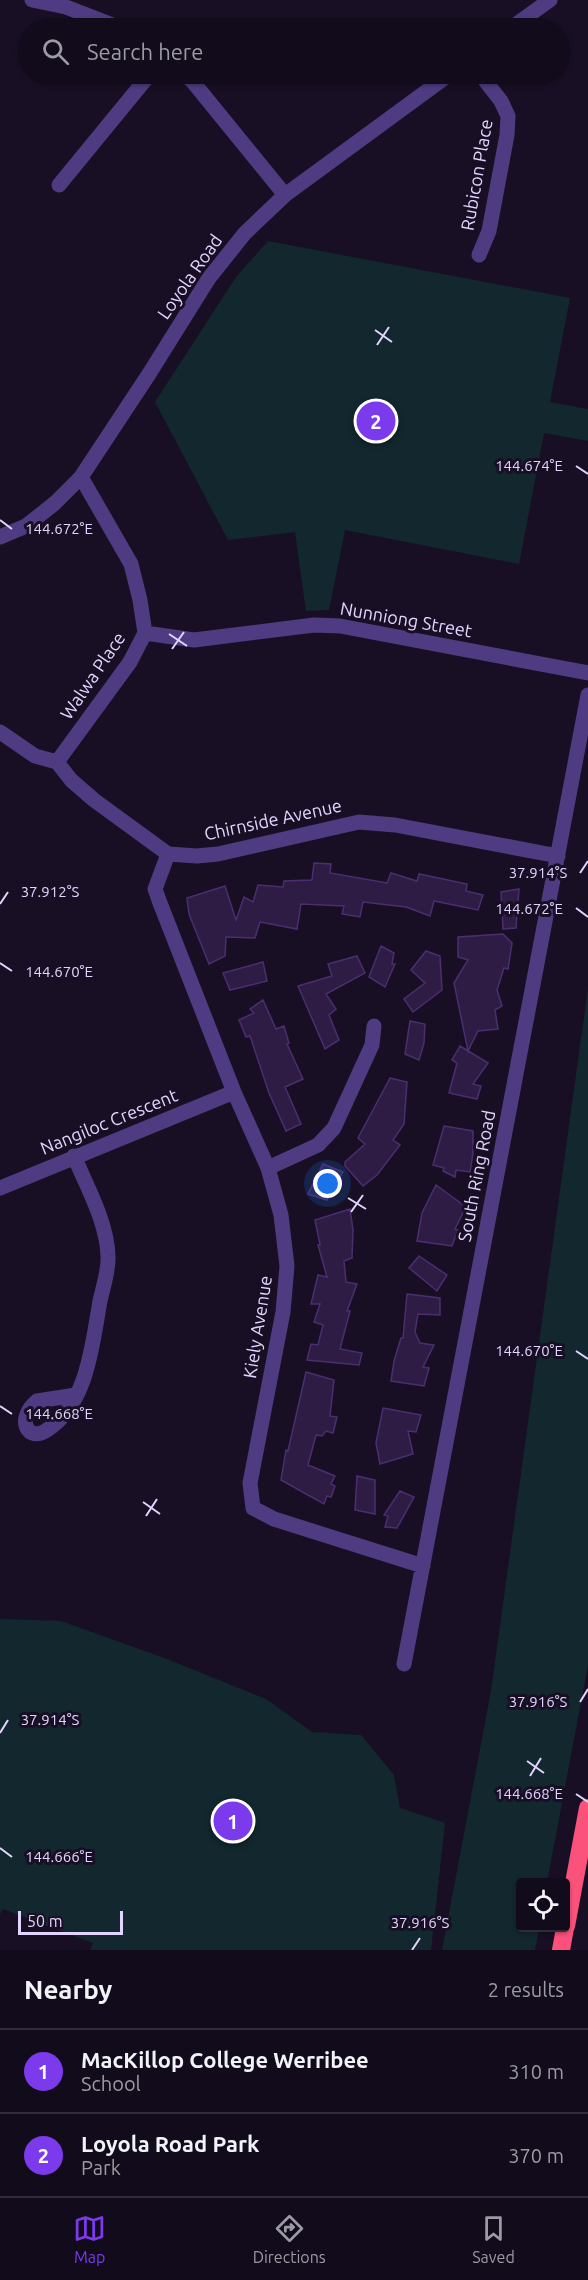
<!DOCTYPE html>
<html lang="en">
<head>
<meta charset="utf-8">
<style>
  body { margin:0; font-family:Ubuntu,sans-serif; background:#1f1928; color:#f1f3f6 }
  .controls { position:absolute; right:18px; bottom:18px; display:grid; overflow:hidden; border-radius:6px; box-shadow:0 2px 4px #0004 }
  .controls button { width:54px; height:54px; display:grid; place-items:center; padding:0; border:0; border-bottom:2px solid #312b3a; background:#120b1b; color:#f1f3f6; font:30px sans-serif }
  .scale { position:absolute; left:18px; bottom:15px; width:105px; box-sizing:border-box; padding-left:6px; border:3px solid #e2d4fe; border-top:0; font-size:16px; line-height:21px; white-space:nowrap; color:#e2d4fe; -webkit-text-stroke:4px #180f24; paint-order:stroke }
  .you { position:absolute; left:328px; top:1184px; width:21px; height:21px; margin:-15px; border:4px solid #fff; border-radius:50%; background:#1a73e8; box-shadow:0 0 0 9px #1a73e833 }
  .badge { display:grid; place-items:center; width:39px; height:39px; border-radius:50%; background:#7c3aed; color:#fff; font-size:20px; font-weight:700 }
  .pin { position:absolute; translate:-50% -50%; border:3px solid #fff; box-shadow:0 2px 6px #0006 }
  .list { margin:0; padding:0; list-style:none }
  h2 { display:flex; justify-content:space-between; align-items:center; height:78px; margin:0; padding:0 24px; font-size:26px }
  h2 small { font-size:20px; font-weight:400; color:#9c9ba3 }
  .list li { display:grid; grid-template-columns:39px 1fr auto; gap:18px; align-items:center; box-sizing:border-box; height:84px; padding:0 24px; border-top:2px solid #312b3a }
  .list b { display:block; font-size:22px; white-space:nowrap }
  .list p { margin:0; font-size:20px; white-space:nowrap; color:#9c9ba3 }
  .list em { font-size:20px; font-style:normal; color:#9c9ba3 }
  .icon { flex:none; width:33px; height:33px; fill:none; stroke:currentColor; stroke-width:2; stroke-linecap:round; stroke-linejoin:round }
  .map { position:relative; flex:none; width:588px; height:1950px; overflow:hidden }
  .search { position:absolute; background:#120b1b; box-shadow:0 2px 4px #0004; left:18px; right:18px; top:18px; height:66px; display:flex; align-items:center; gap:15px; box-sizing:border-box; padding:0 21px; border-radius:33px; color:#9c9ba3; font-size:22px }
  .sheet { height:246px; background:#120b1b }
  nav { display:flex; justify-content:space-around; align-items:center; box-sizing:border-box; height:84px; border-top:2px solid #312b3a; background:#120b1b; font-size:16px; color:#9c9ba3 }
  nav a { display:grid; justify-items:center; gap:3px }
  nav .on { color:#7c3aed }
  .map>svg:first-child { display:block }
</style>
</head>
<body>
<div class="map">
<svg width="588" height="1950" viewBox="0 0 588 1950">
  <rect width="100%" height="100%" fill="#180f24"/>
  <!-- green -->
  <path fill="#12282e" d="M 268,241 L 570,298 L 550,402 L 588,409 L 588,441 L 544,433 L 519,564 L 345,530 L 329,610 L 306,611 L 295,532 L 228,540 L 155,402 L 236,277 Z
    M 588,988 L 588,1665 L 547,1882 L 520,1882 L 520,1928 L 539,1928 L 535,1950 L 442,1950 L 491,1691 Z
    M 0,1619 L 61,1621 L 167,1659 L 266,1699 L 312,1732 L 361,1735 L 394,1775 L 400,1808 L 445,1823 L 431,1950 L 90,1950 L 93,1943 L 3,1909 L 0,1914 Z"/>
  <!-- building -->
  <path fill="#2e1c45" stroke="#4b2e70" stroke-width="1.5" d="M 314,863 L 331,864 L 330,873 L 387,883 L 391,873 L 417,881 L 419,874 L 467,884 L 466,891 L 483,895 L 478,910 L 434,901 L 430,916 L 406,907 L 363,902 L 360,917 L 342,914 L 344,906 L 301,904 L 297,929 L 260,922 L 255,938 L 226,937 L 225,956 L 209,964 L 189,914 L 187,898 L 225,886 L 236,920 L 244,897 L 253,902 L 258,885 L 283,887 L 284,881 L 312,880 Z
    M 519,889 L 516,928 L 503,929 L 501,892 Z
    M 503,934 L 512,943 L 508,969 L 504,968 L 497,990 L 502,1006 L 495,1010 L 498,1029 L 478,1031 L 468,1051 L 454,983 L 468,960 L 458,957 L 458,937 Z
    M 381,946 L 394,953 L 392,964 L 395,964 L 385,987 L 369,977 Z
    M 426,951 L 440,956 L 442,990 L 413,1012 L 404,999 L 425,983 L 411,970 Z
    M 357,956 L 365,973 L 326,994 L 336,1009 L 329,1015 L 339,1040 L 325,1049 L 298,986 L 332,976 L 328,964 Z
    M 263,962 L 267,981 L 230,990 L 223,973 Z
    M 263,1000 L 276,1029 L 284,1026 L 289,1043 L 287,1044 L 303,1079 L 285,1087 L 301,1124 L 286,1131 L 269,1093 L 250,1036 L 246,1037 L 239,1020 L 254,1013 L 250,1009 Z
    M 410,1021 L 425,1024 L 424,1043 L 419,1060 L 405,1054 Z
    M 460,1046 L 488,1063 L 473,1084 L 481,1086 L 477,1099 L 449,1093 L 457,1063 L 452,1060 Z
    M 390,1078 L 407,1082 L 404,1124 L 393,1140 L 400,1145 L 377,1175 L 363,1186 L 345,1166 L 345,1162 L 365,1144 L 358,1138 Z
    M 444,1126 L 473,1131 L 473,1153 L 470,1172 L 456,1170 L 455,1177 L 443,1171 L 444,1168 L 433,1165 Z
    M 323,1164 L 343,1172 L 327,1200 L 308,1194 Z
    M 436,1185 L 466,1207 L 455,1229 L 458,1230 L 452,1246 L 417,1241 L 422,1213 Z
    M 350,1209 L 353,1230 L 352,1258 L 344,1261 L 346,1282 L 357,1284 L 347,1311 L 350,1311 L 340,1349 L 362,1353 L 359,1365 L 307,1360 L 311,1344 L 318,1345 L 323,1325 L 314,1322 L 320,1304 L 311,1304 L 318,1275 L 327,1277 L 318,1245 L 320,1245 L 315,1220 Z
    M 419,1256 L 447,1275 L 437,1291 L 409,1268 Z
    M 407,1294 L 440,1298 L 440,1315 L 418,1314 L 415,1332 L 420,1343 L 434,1345 L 423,1367 L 429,1368 L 424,1386 L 391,1381 L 394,1361 L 401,1338 L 403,1338 Z
    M 306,1372 L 334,1380 L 330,1416 L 337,1417 L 333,1433 L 326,1431 L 322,1436 L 316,1435 L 308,1465 L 335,1476 L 331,1484 L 335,1486 L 331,1497 L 327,1496 L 324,1504 L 281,1480 L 286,1450 L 288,1451 Z
    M 383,1408 L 421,1415 L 416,1432 L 408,1431 L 413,1454 L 380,1464 L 376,1443 Z
    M 357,1476 L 375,1480 L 375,1514 L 355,1510 Z
    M 400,1491 L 414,1497 L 397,1528 L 385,1527 L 388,1516 L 384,1515 Z"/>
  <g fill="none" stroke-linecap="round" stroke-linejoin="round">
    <!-- street -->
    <path stroke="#4f3b82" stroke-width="15" d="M 32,0 L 66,7 L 120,28
      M 511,28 L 550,0
      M 184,74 L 193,82 L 285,195
      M 59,185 L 150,74
      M 479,255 L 489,231 L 507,135 L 508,116 L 501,101 L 480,74
      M 0,537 L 26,526 L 55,503 L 81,477 L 149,374 L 209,278 L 245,233 L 285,195 L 450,74
      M 145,633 L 194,640 L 314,625 L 340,626 L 588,673
      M 0,732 L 35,756 L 57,762 L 71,780 L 94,800 L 168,854 L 197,856 L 218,854 L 359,822 L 395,825 L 558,856
      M 57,762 L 130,662 L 145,633 L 140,600 L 131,564 L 81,477
      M 168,854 L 155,889 L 160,903 L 234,1092 L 268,1168 L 281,1215 L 287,1266 L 283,1312 L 250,1483 L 253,1508 L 274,1519 L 423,1566
      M 74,1156 C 87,1187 107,1222 108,1256 C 109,1270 103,1287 100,1301 C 92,1345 88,1403 47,1430 C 28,1443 15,1420 37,1401 L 76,1395
      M 268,1168 L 318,1145 L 334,1128 L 372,1045 L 374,1026
      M 0,1188 L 234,1092
      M 404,1664 L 588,695"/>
    <!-- highway -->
    <path stroke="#fa527b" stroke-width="18" d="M 566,1926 L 588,1808
      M 561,1950 L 565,1928"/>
  </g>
  <!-- ticks -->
  <path fill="none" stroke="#e2d4fe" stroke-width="2" d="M 375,330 L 392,342M 377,345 L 389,327M 576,466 L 588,474M 0,520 L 12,529M 169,634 L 187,646M 172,649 L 184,632M 580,873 L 588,861M 0,904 L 8,892M 576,908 L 588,917M 0,963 L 12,971M 348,1198 L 366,1209M 351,1212 L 363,1195M 576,1351 L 588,1359M 0,1406 L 12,1414M 143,1502 L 160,1514M 146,1516 L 157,1499M 580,1702 L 588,1689M 0,1733 L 8,1720M 527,1761 L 544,1773M 530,1776 L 541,1758M 576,1794 L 588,1802M 0,1848 L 12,1857M 412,1950 L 420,1938"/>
  <g text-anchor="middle" stroke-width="6" stroke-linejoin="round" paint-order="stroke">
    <!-- street labels -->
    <g font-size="18" fill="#e2d4fe" stroke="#180f24">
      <text transform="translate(477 175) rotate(-80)" y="6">Rubicon Place</text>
      <text transform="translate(190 277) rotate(-55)" y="6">Loyola Road</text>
      <text transform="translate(406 620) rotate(10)" y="6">Nunniong Street</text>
      <text transform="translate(93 676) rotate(-56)" y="6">Walwa Place</text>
      <text transform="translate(273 820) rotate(-12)" y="6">Chirnside Avenue</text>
      <text transform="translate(109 1122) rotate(-22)" y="6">Nangiloc Crescent</text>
      <text transform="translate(477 1176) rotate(-79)" y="6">South Ring Road</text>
      <text transform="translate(258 1327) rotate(-81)" y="6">Kiely Avenue</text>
    </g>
  </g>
  <g font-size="15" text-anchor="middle" fill="#e2d4fe" stroke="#180f24" stroke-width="6" stroke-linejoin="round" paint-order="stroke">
    <text x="529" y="471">144.674°E</text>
    <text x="59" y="534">144.672°E</text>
    <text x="538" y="878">37.914°S</text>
    <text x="50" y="897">37.912°S</text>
    <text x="529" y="914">144.672°E</text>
    <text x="59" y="977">144.670°E</text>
    <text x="529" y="1356">144.670°E</text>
    <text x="59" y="1419">144.668°E</text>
    <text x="538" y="1707">37.916°S</text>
    <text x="50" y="1725">37.914°S</text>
    <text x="529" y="1799">144.668°E</text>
    <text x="59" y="1862">144.666°E</text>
    <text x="420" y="1928">37.916°S</text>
  </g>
</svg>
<div class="controls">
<button><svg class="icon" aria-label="locate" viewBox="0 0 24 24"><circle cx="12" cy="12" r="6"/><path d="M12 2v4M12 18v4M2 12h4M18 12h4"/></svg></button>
</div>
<div class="scale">50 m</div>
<div class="you"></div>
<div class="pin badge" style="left:233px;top:1821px">1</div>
<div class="pin badge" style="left:376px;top:421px">2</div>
<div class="search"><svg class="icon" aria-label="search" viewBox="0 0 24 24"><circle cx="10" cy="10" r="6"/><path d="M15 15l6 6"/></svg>Search here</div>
</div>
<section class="sheet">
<h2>Nearby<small>2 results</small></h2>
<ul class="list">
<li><span class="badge">1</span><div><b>MacKillop College Werribee</b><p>School</p></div><em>310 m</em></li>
<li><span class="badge">2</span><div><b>Loyola Road Park</b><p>Park</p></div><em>370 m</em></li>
</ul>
</section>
<nav>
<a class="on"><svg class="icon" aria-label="map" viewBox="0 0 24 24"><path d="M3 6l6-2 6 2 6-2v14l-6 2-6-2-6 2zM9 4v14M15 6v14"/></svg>Map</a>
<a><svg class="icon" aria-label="directions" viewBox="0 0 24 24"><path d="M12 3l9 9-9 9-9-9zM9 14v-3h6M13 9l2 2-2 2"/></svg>Directions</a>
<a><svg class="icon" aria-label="saved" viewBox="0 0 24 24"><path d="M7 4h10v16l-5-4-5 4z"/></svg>Saved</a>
</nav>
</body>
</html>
